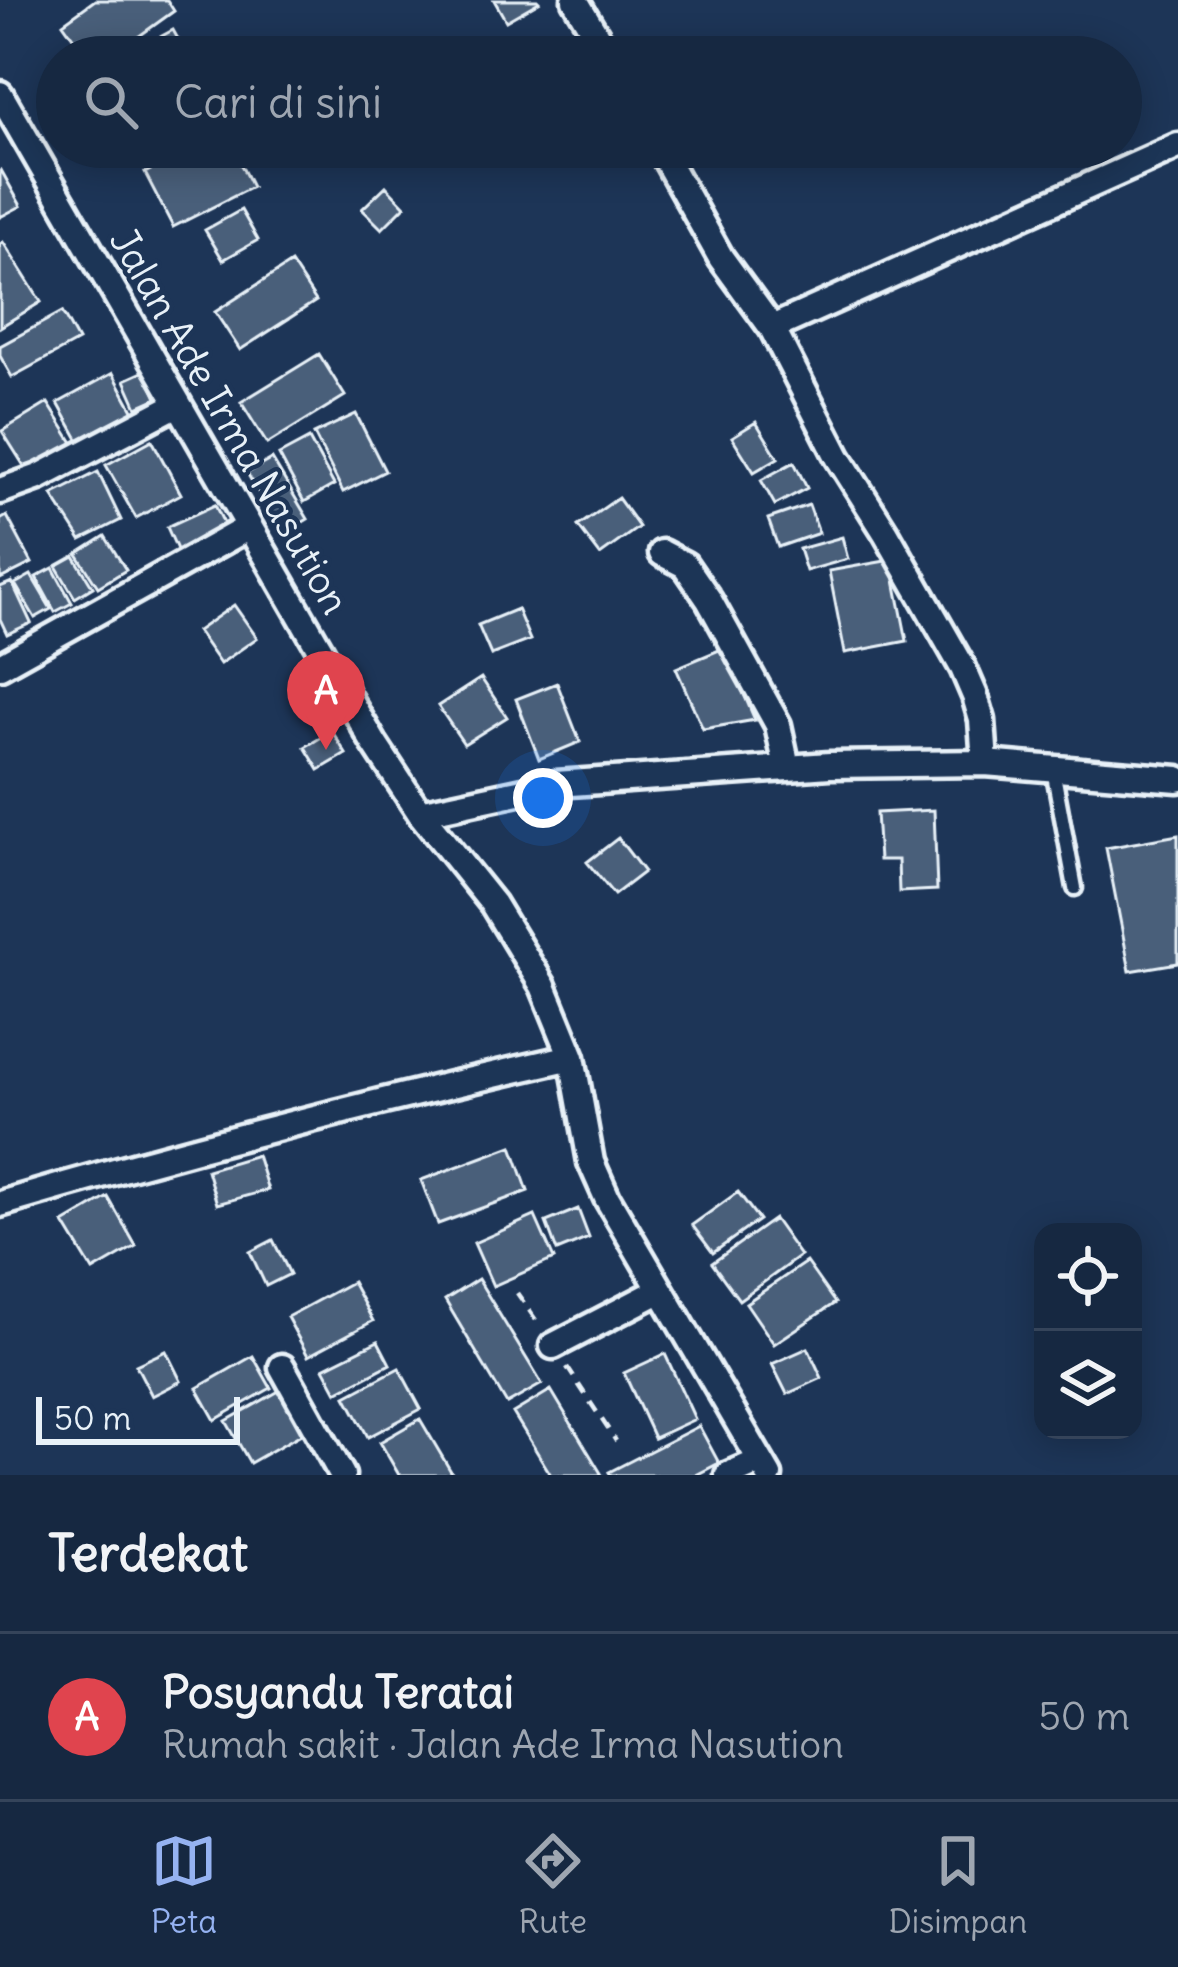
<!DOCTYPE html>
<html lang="id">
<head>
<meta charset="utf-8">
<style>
  body { margin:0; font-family:Delius,sans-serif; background:#23344c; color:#f1f3f6 }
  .controls { position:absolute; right:36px; bottom:36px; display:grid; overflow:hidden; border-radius:24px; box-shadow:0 6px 30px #0003 }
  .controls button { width:108px; height:108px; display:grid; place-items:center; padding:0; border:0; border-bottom:3px solid #35445a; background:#162841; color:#f1f3f6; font:60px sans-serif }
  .scale { position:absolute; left:36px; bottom:30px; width:204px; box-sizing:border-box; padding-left:12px; border:6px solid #e8f1f8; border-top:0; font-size:33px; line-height:42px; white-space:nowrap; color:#e8f1f8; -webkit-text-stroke:9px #1d3557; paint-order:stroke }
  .you { position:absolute; left:543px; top:798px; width:42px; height:42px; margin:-30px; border:9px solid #fff; border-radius:50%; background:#1a73e8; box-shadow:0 0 0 18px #1a73e833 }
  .badge { display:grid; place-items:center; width:78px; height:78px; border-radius:50%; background:#95b2f1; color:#fff; font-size:39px; font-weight:700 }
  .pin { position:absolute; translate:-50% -99px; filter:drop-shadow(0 3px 6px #0008) }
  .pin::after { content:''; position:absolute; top:63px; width:42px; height:36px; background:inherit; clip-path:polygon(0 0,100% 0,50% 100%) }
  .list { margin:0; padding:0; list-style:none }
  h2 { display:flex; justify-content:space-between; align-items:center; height:156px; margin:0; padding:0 48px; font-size:51px }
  h2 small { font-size:39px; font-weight:400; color:#9ea6b1 }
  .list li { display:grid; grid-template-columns:78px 1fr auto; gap:36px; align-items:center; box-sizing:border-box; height:168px; padding:0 48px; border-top:3px solid #35445a }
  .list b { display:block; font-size:45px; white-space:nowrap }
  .list p { margin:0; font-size:39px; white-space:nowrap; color:#9ea6b1 }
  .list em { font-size:39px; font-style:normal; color:#9ea6b1 }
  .icon { flex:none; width:66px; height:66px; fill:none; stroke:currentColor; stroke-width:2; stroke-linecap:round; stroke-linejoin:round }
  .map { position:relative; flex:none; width:1178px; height:1475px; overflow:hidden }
  .search { position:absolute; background:#162841; box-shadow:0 6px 30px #0003; left:36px; right:36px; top:36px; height:132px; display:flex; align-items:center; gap:30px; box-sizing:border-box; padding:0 42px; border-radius:66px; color:#9ea6b1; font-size:45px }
  .sheet { height:324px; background:#162841 }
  nav { display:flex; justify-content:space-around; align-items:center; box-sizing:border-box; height:168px; border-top:3px solid #35445a; background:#162841; font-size:33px; color:#9ea6b1 }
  nav a { display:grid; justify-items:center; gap:6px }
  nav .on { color:#95b2f1 }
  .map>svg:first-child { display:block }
</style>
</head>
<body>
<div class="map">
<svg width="1178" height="1475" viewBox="0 0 1178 1475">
  <rect width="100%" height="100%" fill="#1d3557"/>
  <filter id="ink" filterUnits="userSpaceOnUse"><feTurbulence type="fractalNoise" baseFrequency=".00833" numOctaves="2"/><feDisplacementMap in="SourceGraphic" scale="24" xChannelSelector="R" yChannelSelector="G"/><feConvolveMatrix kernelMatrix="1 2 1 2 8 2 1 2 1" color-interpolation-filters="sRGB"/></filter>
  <g filter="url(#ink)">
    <!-- building -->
    <path fill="#495e7a" stroke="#e8f1f8" stroke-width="3" d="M 95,0 L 167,0 L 174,11 L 110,57 L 87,57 L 63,23 Z
      M 494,0 L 537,0 L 539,2 L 506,21 Z
      M 577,29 L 595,57 L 533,57 Z
      M 173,30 L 188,57 L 123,57 Z
      M 195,147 L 232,147 L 252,187 L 173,227 L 145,173 Z
      M 1,170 L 21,206 L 0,217 L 0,171 Z
      M 386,186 L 405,206 L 382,229 L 362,209 Z
      M 241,210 L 258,240 L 223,260 L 205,230 Z
      M 3,242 L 41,302 L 0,327 L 0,244 Z
      M 291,263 L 316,301 L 240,350 L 215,312 Z
      M 62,312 L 78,341 L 12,377 L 0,356 L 0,346 Z
      M 319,354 L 345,396 L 267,444 L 241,402 Z
      M 145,371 L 157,398 L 137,407 L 125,380 Z
      M 113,373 L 138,419 L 83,448 L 58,403 Z
      M 48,403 L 77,449 L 31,477 L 2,431 Z
      M 356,414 L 385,471 L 343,492 L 314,434 Z
      M 756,422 L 778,458 L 754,472 L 732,437 Z
      M 309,439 L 334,485 L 304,502 L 279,455 Z
      M 152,440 L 181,494 L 136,518 L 106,465 Z
      M 272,459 L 308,519 L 283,534 L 247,473 Z
      M 794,462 L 807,488 L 775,505 L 761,480 Z
      M 98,472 L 121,520 L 81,540 L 52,495 Z
      M 618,498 L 639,527 L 600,555 L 578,526 Z
      M 215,505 L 228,532 L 179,554 L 167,527 Z
      M 809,505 L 819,533 L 778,547 L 768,519 Z
      M 7,516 L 32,563 L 0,579 L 0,520 Z
      M 105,536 L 126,570 L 98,587 L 77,554 Z
      M 842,537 L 848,559 L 806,571 L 799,549 Z
      M 74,556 L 93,587 L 75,598 L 56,566 Z
      M 891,560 L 907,641 L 845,653 L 829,571 Z
      M 53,568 L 72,603 L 55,612 L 36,577 Z
      M 31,575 L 51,609 L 35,618 L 15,584 Z
      M 12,582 L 31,623 L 7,634 L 0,619 L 0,587 Z
      M 234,605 L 257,638 L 220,664 L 197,631 Z
      M 517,609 L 530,640 L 491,655 L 478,625 Z
      M 724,648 L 755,720 L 703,729 L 676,668 Z
      M 481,678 L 507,717 L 464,744 L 438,706 Z
      M 557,683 L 580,742 L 539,759 L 516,699 Z
      M 332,731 L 346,754 L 319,770 L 305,747 Z
      M 934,810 L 937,890 L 899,892 L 898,860 L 879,860 L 876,813 Z
      M 1178,835 L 1178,963 L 1130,971 L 1106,848 Z
      M 618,838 L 644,872 L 614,895 L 587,862 Z
      M 512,1146 L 528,1191 L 438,1224 L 421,1180 Z
      M 257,1155 L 268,1190 L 217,1204 L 207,1170 Z
      M 738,1192 L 759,1220 L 713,1253 L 692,1225 Z
      M 108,1197 L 136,1246 L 93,1271 L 64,1223 Z
      M 578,1209 L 589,1238 L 557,1251 L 546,1222 Z
      M 535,1216 L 554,1259 L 493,1286 L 474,1243 Z
      M 774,1219 L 800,1256 L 739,1300 L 712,1263 Z
      M 273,1240 L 290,1274 L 266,1286 L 250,1252 Z
      M 806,1262 L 835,1303 L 774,1344 L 746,1303 Z
      M 478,1279 L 542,1384 L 507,1404 L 445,1300 Z
      M 352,1282 L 373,1321 L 308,1356 L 287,1317 Z
      M 378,1341 L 390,1364 L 337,1392 L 324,1368 Z
      M 808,1348 L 822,1378 L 787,1394 L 772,1364 Z
      M 166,1351 L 181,1381 L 152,1396 L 136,1365 Z
      M 665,1354 L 695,1419 L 654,1438 L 624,1373 Z
      M 253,1356 L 271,1388 L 215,1420 L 197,1388 Z
      M 399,1368 L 421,1409 L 368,1437 L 346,1396 Z
      M 551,1390 L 602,1475 L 551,1475 L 513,1413 Z
      M 279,1391 L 303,1433 L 250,1463 L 226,1421 Z
      M 420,1419 L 453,1475 L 399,1475 L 380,1442 Z
      M 699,1426 L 719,1463 L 696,1475 L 611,1475 L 609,1472 Z"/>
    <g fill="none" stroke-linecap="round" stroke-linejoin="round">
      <defs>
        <path id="lane" d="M 1053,769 L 1075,888"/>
        <path id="street" d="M 575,0 L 609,57
          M 0,94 L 374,743 L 420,813 L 493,904 L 543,986 L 572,1057 L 591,1162 L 607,1198 L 769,1475
          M 659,147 L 721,258 L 772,328 L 838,457 L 886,533 L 963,668 L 975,696 L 982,720 L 985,763
          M 772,328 L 1178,146
          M 0,491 L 39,477 L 178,404
          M 662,553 L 685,565 L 709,600 L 778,725 L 787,767
          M 0,666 L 249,527
          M 420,813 L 556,784 L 830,765 L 985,763 L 1178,779
          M 0,1204 C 189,1148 380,1100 572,1057
          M 553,1346 L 659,1291
          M 282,1367 L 342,1475
          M 728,1475 L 760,1461"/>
      </defs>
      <!-- lane casing -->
      <use href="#lane" stroke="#e8f1f8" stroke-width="21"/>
      <!-- street casing -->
      <use href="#street" stroke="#e8f1f8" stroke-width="33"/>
      <!-- path -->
      <path stroke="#e8f1f8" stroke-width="4.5" stroke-dasharray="12 9" stroke-linecap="butt" d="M 517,1293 L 538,1323
        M 567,1367 L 616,1441"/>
      <!-- lane -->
      <use href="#lane" stroke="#1d3557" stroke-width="12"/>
      <!-- street -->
      <use href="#street" stroke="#1d3557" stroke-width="24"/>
    </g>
  </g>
  <g text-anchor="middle" stroke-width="9" stroke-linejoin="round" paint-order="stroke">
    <!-- street labels -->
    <g font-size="39" fill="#e8f1f8" stroke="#1d3557">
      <text transform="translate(230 421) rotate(60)" y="14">Jalan Ade Irma Nasution</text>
    </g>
  </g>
</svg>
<div class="controls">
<button><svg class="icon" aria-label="locate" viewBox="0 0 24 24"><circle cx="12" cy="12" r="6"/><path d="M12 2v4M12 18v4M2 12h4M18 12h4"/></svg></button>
<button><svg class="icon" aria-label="layers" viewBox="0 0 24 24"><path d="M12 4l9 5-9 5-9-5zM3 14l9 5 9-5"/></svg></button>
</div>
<div class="scale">50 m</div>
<div class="you"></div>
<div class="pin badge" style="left:326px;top:750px;background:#e0444e">A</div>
<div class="search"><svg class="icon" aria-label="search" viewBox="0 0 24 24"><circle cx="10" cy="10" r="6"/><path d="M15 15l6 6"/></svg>Cari di sini</div>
</div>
<section class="sheet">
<h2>Terdekat<small></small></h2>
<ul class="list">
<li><span class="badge" style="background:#e0444e">A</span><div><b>Posyandu Teratai</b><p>Rumah sakit · Jalan Ade Irma Nasution</p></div><em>50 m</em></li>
</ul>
</section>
<nav>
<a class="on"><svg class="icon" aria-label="map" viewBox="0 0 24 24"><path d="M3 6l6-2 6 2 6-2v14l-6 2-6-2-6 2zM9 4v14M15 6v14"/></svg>Peta</a>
<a><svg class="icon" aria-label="directions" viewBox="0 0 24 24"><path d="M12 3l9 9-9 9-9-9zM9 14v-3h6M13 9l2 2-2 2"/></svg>Rute</a>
<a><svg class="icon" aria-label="saved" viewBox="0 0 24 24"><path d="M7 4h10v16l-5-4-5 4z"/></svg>Disimpan</a>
</nav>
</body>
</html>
